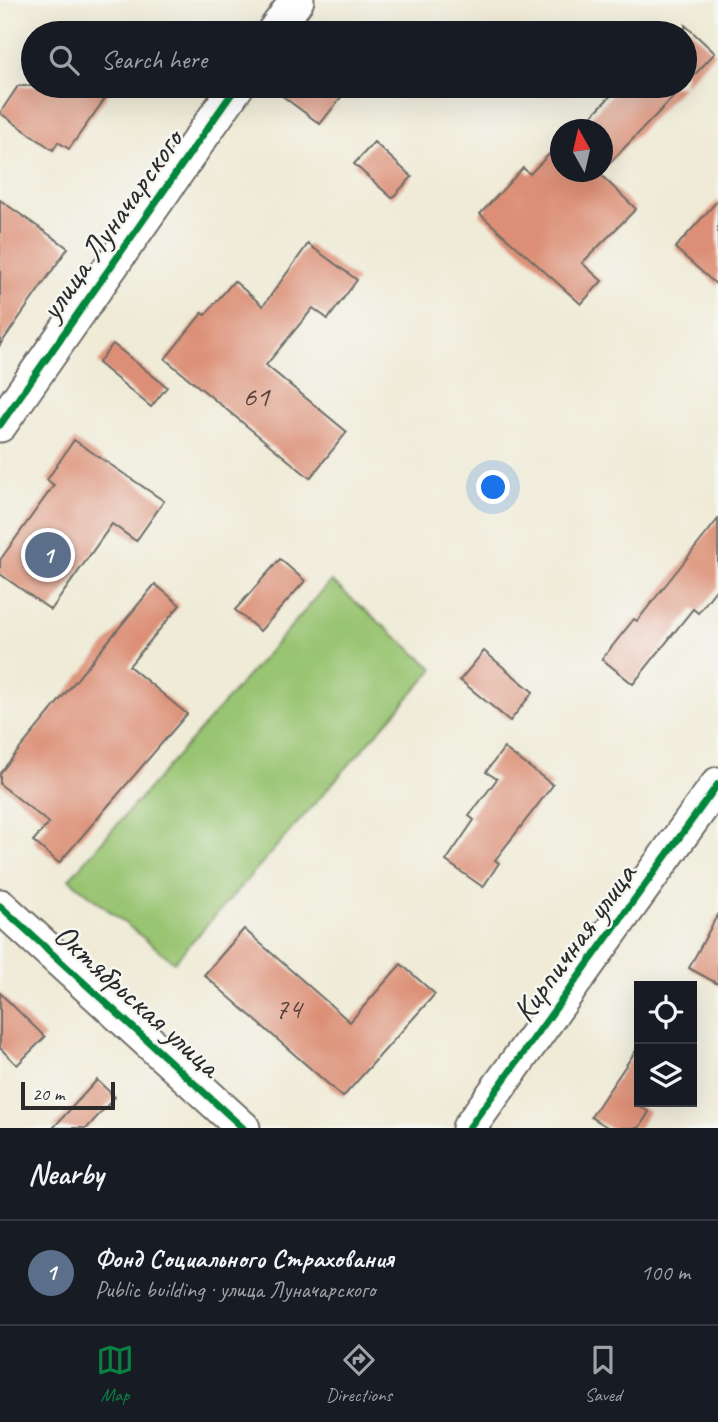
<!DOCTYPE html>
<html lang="en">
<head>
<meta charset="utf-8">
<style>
  body { margin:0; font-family:Caveat,sans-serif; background:#242831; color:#f1f3f6 }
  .controls { position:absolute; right:21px; bottom:21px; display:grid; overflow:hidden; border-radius:0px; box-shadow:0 7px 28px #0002 }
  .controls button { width:63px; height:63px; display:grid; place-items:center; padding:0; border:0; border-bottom:2px solid #363941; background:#171b24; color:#f1f3f6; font:35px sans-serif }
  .compass { position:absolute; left:550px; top:119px; width:63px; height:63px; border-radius:50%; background:#171b24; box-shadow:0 7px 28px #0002; rotate:352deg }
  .scale { position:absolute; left:21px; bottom:18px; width:94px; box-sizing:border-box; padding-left:7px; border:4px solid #2b2b2b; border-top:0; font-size:19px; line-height:24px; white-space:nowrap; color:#2b2b2b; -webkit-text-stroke:5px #f6f6f2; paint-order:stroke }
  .you { position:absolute; left:494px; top:488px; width:24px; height:24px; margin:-18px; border:5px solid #fff; border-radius:50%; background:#1a73e8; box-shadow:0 0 0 10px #1a73e833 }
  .badge { display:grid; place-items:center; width:46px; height:46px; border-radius:50%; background:#0b8043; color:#fff; font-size:23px; font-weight:700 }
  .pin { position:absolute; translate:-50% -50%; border:4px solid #fff; box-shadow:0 2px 7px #0006 }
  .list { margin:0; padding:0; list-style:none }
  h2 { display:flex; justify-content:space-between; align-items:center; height:91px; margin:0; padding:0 28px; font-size:30px }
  h2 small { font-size:23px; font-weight:400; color:#9ea1a6 }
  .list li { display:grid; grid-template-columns:46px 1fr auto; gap:21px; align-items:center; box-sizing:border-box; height:105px; padding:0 28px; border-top:2px solid #363941 }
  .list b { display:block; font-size:26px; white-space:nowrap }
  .list p { margin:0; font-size:23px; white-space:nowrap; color:#9ea1a6 }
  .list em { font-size:23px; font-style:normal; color:#9ea1a6 }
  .icon { flex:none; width:38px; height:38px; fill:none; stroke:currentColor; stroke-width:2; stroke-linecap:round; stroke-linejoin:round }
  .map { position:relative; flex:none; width:718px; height:1128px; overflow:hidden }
  .search { position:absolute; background:#171b24; box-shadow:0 7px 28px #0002; left:21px; right:21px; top:21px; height:77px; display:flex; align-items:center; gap:18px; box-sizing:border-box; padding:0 24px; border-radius:38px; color:#9ea1a6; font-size:26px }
  .sheet { height:196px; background:#171b24 }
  nav { display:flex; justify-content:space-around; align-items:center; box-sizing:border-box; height:98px; border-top:2px solid #363941; background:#171b24; font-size:19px; color:#9ea1a6 }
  nav a { display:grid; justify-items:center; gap:4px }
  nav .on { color:#0b8043 }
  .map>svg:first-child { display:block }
</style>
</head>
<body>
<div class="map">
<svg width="718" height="1128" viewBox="0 0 718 1128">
  <rect width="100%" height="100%" fill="#f6f6f2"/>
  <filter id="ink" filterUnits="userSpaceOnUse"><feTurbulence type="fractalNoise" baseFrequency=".0143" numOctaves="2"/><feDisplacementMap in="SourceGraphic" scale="14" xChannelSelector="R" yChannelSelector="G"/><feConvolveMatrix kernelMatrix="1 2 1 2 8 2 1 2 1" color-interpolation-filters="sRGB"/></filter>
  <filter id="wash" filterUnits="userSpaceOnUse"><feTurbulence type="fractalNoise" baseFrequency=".00686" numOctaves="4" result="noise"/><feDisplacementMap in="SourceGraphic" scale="28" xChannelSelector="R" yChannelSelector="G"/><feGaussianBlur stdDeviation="1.57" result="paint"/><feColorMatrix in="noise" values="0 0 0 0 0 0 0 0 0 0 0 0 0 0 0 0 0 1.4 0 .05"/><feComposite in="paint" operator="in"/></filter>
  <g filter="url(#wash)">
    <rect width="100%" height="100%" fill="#efebd7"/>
    <!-- green -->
    <path fill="#99c471" stroke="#62784e" stroke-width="2" d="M 331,581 L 434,669 L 174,962 L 69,879 Z"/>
    <g id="blocks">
      <!-- building -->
      <path fill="#dc8f76" d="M 685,25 L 715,53 L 685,85 Z
        M 18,86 L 114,86 L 69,149 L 58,142 L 53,150 L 0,113 Z
        M 269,86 L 350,86 L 320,124 Z
        M 620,86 L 684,86 L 603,170 L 603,130 L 578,130 Z
        M 374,142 L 412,177 L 392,198 L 354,164 Z
        M 561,142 L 561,172 L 601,172 L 599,173 L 636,209 L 582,263 L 602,281 L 581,304 L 480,214 L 523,168 L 530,174 Z
        M 0,200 L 68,248 L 0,345 Z
        M 718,200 L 718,286 L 675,248 Z
        M 308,244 L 357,280 L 328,319 L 313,308 L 266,365 L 347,432 L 310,478 L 165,359 L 202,313 L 205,315 L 234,281 L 263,306 Z
        M 113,344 L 167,387 L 151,407 L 98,363 Z
        M 74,440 L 164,501 L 136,541 L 112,524 L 51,610 L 0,574 L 0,560 L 54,485 L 47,480 Z
        M 718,519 L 718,587 L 698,613 L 693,609 L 633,684 L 602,659 L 634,619 L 637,621 Z
        M 280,559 L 305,581 L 260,631 L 235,610 Z
        M 155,584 L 180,605 L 129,666 L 187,714 L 59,863 L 33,841 L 49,823 L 0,784 L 0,773 Z
        M 484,651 L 533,692 L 510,721 L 460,680 Z
        M 504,748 L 553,785 L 495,860 L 499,863 L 483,887 L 446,861 L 474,820 L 469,816 L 497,779 L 486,772 Z
        M 718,914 L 718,984 L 689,968 Z
        M 244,929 L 350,1022 L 401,964 L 435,994 L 343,1097 L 204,975 Z
        M 0,993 L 45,1037 L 17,1065 L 0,1048 Z
        M 639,1046 L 639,1106 L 649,1112 L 639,1128 L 609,1128 L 591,1117 Z
        M 97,1080 L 115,1097 L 87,1128 L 53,1128 Z"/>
    </g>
  </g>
  <g filter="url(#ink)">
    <use href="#blocks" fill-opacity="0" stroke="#706e67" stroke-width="2"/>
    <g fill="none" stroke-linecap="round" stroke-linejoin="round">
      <defs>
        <path id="minor" d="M 273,33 L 297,0
          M 0,425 L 237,86
          M 0,906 L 243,1128
          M 469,1128 L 718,784"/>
      </defs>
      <!-- minor casing -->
      <use href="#minor" stroke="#706e67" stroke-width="37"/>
      <!-- minor -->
      <use href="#minor" stroke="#fff" stroke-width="33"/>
      <defs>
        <path id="cycleway" d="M 0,425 L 237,86
          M 0,906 L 243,1128
          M 469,1128 L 718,784"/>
      </defs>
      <!-- cycleway casing -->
      <use href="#cycleway" stroke="#f6f6f2" stroke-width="11"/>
      <!-- cycleway -->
      <use href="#cycleway" stroke="#00873e" stroke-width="7"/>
    </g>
  </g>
  <g text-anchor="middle" stroke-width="5" stroke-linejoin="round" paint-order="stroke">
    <!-- number labels -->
    <g font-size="30" fill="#57443e">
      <text x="256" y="406">61</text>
      <text x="288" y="1018">74</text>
    </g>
    <!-- street labels -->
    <g font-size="33" fill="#2b2b2b" stroke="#f6f6f2">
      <text transform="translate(110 224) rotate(-55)" y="12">улица Луначарского</text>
      <text transform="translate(573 942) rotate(-54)" y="12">Кирпичная улица</text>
      <text transform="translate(138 999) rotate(42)" y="12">Октябрьская улица</text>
    </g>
  </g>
</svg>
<div class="controls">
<button><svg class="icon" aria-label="locate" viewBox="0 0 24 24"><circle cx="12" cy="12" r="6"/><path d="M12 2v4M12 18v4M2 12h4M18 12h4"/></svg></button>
<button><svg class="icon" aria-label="layers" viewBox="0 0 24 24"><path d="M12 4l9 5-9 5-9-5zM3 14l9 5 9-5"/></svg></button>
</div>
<svg class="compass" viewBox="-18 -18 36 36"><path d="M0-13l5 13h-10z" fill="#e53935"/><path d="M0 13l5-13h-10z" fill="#9ea1a6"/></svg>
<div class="scale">20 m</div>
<div class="you"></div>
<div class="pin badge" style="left:48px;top:555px;background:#5c6f8a">1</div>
<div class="search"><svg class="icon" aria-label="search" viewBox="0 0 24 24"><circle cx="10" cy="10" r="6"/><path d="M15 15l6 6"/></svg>Search here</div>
</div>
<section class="sheet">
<h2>Nearby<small></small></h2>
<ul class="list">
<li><span class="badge" style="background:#5c6f8a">1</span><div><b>Фонд Социального Страхования</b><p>Public building · улица Луначарского</p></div><em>100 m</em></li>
</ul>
</section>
<nav>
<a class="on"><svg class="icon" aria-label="map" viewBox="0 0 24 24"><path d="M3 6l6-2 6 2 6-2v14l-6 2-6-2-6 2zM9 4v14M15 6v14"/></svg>Map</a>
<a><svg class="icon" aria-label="directions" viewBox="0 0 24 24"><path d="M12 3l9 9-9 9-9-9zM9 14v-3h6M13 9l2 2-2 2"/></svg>Directions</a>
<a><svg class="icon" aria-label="saved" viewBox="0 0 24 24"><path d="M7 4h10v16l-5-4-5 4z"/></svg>Saved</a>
</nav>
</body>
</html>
